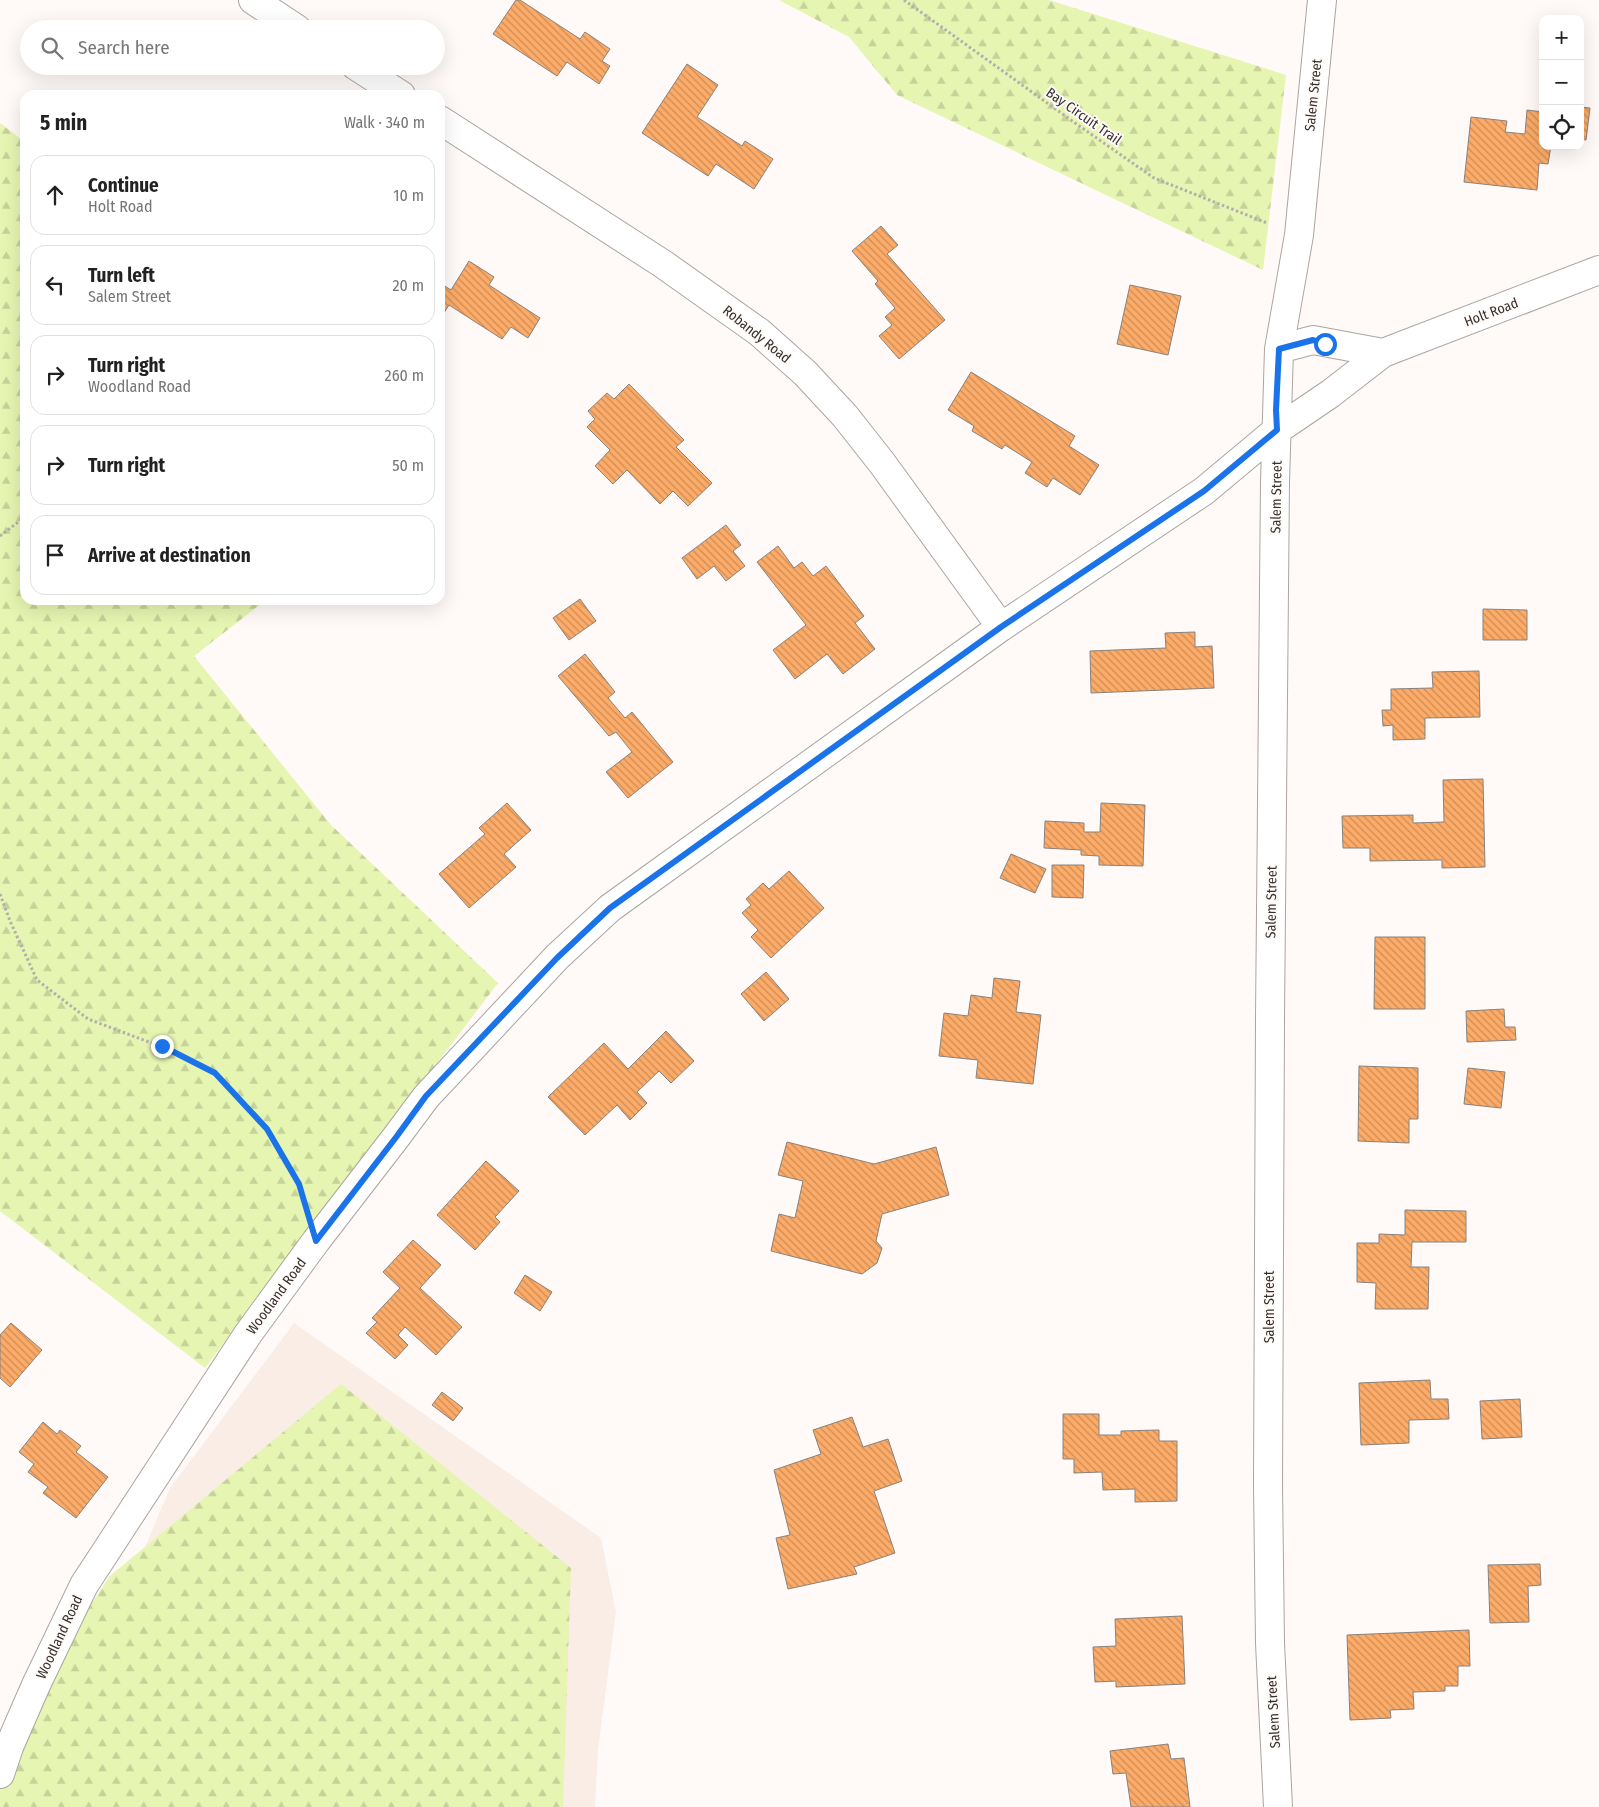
<!DOCTYPE html>
<html lang="en">
<head>
<meta charset="utf-8">
<style>
  body { margin:0; font-family:"Fira Sans Condensed",sans-serif; background:#f2f2f2; color:#222 }
  .controls { position:absolute; right:15px; top:15px; display:grid; overflow:hidden; border-radius:10px; box-shadow:0 5px 20px #0002 }
  .controls button { width:45px; height:45px; display:grid; place-items:center; padding:0; border:0; border-bottom:1px solid #e0e0e0; background:#fff; color:#222; font:25px sans-serif }
  .stop { position:absolute; width:15px; height:15px; margin:-11px; border:4px solid #1a73e8; border-radius:50%; background:#fff }
  .stop.end { background:#1a73e8; border-color:#fff; box-shadow:0 1px 5px #0008 }
  .list { margin:0; padding:0; list-style:none }
  h2 { display:flex; justify-content:space-between; align-items:center; height:65px; margin:0; padding:0 20px; font-size:21px }
  h2 small { font-size:16px; font-weight:400; color:#767676 }
  .list li { display:grid; grid-template-columns:32px 1fr auto; gap:15px; align-items:center; box-sizing:border-box; height:80px; margin:0 10px 10px; padding:0 10px; border:1px solid #e0e0e0; border-radius:15px }
  .list b { display:block; font-size:19px; white-space:nowrap }
  .list p { margin:0; font-size:16px; white-space:nowrap; color:#767676 }
  .list em { font-size:16px; font-style:normal; color:#767676 }
  .icon { flex:none; width:28px; height:28px; fill:none; stroke:currentColor; stroke-width:2; stroke-linecap:round; stroke-linejoin:round }
  .map { position:relative; flex:none; width:1599px; height:1807px; overflow:hidden }
  .search { position:absolute; background:#fff; box-shadow:0 5px 20px #0002; left:20px; top:20px; width:425px; height:55px; display:flex; align-items:center; gap:12px; box-sizing:border-box; padding:0 18px; border-radius:28px; color:#767676; font-size:19px }
  .panel { position:absolute; background:#fff; box-shadow:0 5px 20px #0002; left:20px; top:90px; width:425px; height:515px; border-radius:15px }
  .map>svg:first-child { display:block }
</style>
</head>
<body>
<div class="map">
<svg width="1599" height="1807" viewBox="0 0 1599 1807">
  <defs>
    <pattern id="forest-firs" width="22" height="20" patternUnits="userSpaceOnUse" patternTransform="scale(1.25)"><rect width="22" height="20" fill="#e6f5b1"/><path d="M5 1l3.5 6h-7zM16 11l3.5 6h-7z" fill="#c6d299"/></pattern>
    <pattern id="building-back-hatch" width="6" height="6" patternUnits="userSpaceOnUse" patternTransform="scale(1.25)"><rect width="6" height="6" fill="#fcab68"/><path d="M-1 5l2 2M0 0l6 6M5-1l2 2" fill="none" stroke="#cd8c56"/></pattern>
  </defs>
  <rect width="100%" height="100%" fill="#fffaf7"/>
  <!-- built -->
  <path fill="#faede6" d="M 294,1323 L 601,1538 L 616,1612 L 598,1750 L 595,1807 L 36,1807 L 170,1488 Z"/>
  <!-- forest -->
  <path fill="url(#forest-firs)" d="M 779,0 L 1049,0 L 1286,75 L 1263,270 L 897,95 L 849,37 Z
    M 0,123 L 25,142 L 25,600 L 266,600 L 194,656 L 331,825 L 498,983 L 205,1368 L 0,1211 Z
    M 341,1384 L 571,1568 L 563,1807 L 0,1807 L 0,1774 L 36,1685 L 110,1576 Z"/>
  <!-- building -->
  <path fill="url(#building-back-hatch)" stroke="#88827c" d="M 516,0 L 520,0 L 580,39 L 585,32 L 610,49 L 602,61 L 610,66 L 599,84 L 567,62 L 557,76 L 493,34 Z
    M 687,64 L 718,85 L 697,117 L 742,146 L 745,141 L 773,159 L 754,189 L 716,164 L 708,176 L 642,133 Z
    M 1580,107 L 1590,108 L 1586,140 L 1580,139 Z
    M 1527,110 L 1543,112 L 1543,146 L 1551,146 L 1548,164 L 1539,163 L 1537,190 L 1464,182 L 1471,117 L 1507,121 L 1505,132 L 1525,134 Z
    M 881,226 L 898,245 L 887,254 L 945,320 L 899,359 L 879,336 L 892,325 L 885,317 L 895,308 L 875,284 L 878,281 L 852,251 Z
    M 469,261 L 494,277 L 489,285 L 540,318 L 528,338 L 511,327 L 502,339 L 449,305 L 440,319 L 440,283 L 451,290 Z
    M 1130,285 L 1181,296 L 1168,355 L 1117,344 Z
    M 971,372 L 1075,436 L 1069,446 L 1099,465 L 1080,495 L 1053,478 L 1047,487 L 1025,473 L 1032,462 L 1005,445 L 1002,449 L 972,431 L 974,426 L 948,410 Z
    M 629,384 L 684,440 L 676,447 L 712,483 L 688,506 L 673,491 L 660,504 L 627,470 L 613,484 L 595,466 L 610,450 L 587,427 L 595,419 L 588,411 L 607,393 L 614,399 Z
    M 726,525 L 741,545 L 733,551 L 745,566 L 726,581 L 714,566 L 697,579 L 682,558 Z
    M 778,546 L 794,568 L 802,562 L 813,576 L 826,566 L 864,616 L 855,623 L 875,649 L 843,674 L 827,654 L 795,679 L 773,650 L 806,625 L 757,562 Z
    M 580,599 L 596,621 L 569,640 L 553,618 Z
    M 1483,609 L 1527,610 L 1527,640 L 1483,640 Z
    M 1195,632 L 1195,647 L 1212,646 L 1214,688 L 1091,693 L 1090,651 L 1166,648 L 1165,633 Z
    M 585,654 L 615,692 L 608,698 L 625,718 L 632,712 L 673,762 L 628,798 L 606,772 L 632,752 L 616,732 L 609,736 L 558,676 Z
    M 1479,671 L 1480,717 L 1425,718 L 1425,739 L 1393,740 L 1393,725 L 1383,726 L 1382,710 L 1391,710 L 1391,689 L 1433,688 L 1432,672 Z
    M 1483,779 L 1485,867 L 1442,868 L 1442,860 L 1370,861 L 1370,848 L 1343,848 L 1342,816 L 1413,815 L 1413,823 L 1444,822 L 1443,780 Z
    M 507,803 L 531,830 L 504,854 L 516,867 L 469,908 L 439,874 L 485,834 L 479,828 Z
    M 1101,803 L 1145,805 L 1143,866 L 1099,865 L 1099,856 L 1081,855 L 1081,850 L 1044,848 L 1045,821 L 1084,823 L 1084,832 L 1100,832 Z
    M 1011,854 L 1046,869 L 1035,893 L 1000,878 Z
    M 1052,865 L 1084,865 L 1083,898 L 1052,897 Z
    M 789,871 L 824,908 L 771,958 L 751,937 L 758,930 L 742,913 L 751,905 L 746,899 L 763,883 L 769,889 Z
    M 1375,937 L 1425,937 L 1425,1009 L 1374,1009 Z
    M 766,972 L 789,999 L 764,1021 L 741,994 Z
    M 994,978 L 1020,981 L 1016,1012 L 1041,1015 L 1033,1084 L 976,1078 L 978,1060 L 939,1056 L 944,1013 L 968,1016 L 971,995 L 992,998 Z
    M 1504,1009 L 1505,1027 L 1515,1027 L 1516,1040 L 1467,1042 L 1466,1011 Z
    M 666,1031 L 694,1061 L 671,1083 L 659,1071 L 637,1092 L 647,1103 L 630,1120 L 617,1105 L 585,1135 L 548,1097 L 604,1043 L 628,1069 Z
    M 1359,1066 L 1418,1068 L 1418,1119 L 1409,1119 L 1409,1143 L 1358,1141 Z
    M 1468,1068 L 1505,1072 L 1501,1108 L 1464,1104 Z
    M 787,1142 L 874,1164 L 936,1147 L 949,1195 L 882,1214 L 876,1241 L 882,1248 L 877,1263 L 862,1274 L 771,1251 L 779,1214 L 795,1218 L 803,1181 L 778,1175 Z
    M 486,1161 L 519,1191 L 495,1217 L 500,1222 L 475,1250 L 437,1215 Z
    M 1405,1210 L 1466,1211 L 1466,1242 L 1412,1242 L 1411,1267 L 1429,1267 L 1428,1309 L 1375,1309 L 1376,1283 L 1357,1282 L 1357,1243 L 1379,1243 L 1379,1234 L 1405,1235 Z
    M 413,1240 L 441,1265 L 420,1288 L 462,1327 L 436,1355 L 405,1327 L 398,1335 L 408,1345 L 395,1359 L 366,1333 L 377,1322 L 372,1318 L 400,1288 L 383,1272 Z
    M 525,1275 L 552,1292 L 540,1311 L 514,1293 Z
    M 11,1323 L 42,1350 L 10,1387 L 0,1378 L 0,1335 Z
    M 1430,1380 L 1431,1399 L 1448,1399 L 1449,1419 L 1409,1420 L 1409,1443 L 1361,1445 L 1359,1383 Z
    M 442,1392 L 463,1408 L 453,1421 L 432,1405 Z
    M 1520,1399 L 1522,1437 L 1482,1439 L 1480,1401 Z
    M 1063,1414 L 1099,1414 L 1099,1435 L 1121,1435 L 1121,1431 L 1159,1430 L 1159,1441 L 1177,1441 L 1177,1501 L 1135,1502 L 1135,1489 L 1103,1490 L 1102,1472 L 1074,1473 L 1074,1459 L 1063,1459 Z
    M 852,1417 L 863,1447 L 888,1439 L 902,1481 L 874,1491 L 895,1553 L 854,1567 L 857,1574 L 788,1589 L 776,1538 L 790,1535 L 774,1470 L 821,1454 L 813,1430 Z
    M 43,1422 L 57,1434 L 60,1430 L 81,1446 L 76,1452 L 108,1477 L 76,1518 L 43,1493 L 48,1487 L 28,1472 L 34,1464 L 19,1452 Z
    M 1540,1564 L 1541,1585 L 1528,1586 L 1529,1622 L 1490,1623 L 1488,1565 Z
    M 1182,1616 L 1185,1684 L 1116,1687 L 1116,1681 L 1095,1682 L 1093,1647 L 1116,1646 L 1115,1619 Z
    M 1469,1630 L 1470,1666 L 1458,1666 L 1458,1686 L 1445,1686 L 1445,1691 L 1413,1692 L 1414,1709 L 1390,1710 L 1391,1718 L 1350,1720 L 1347,1635 Z
    M 1168,1744 L 1171,1759 L 1184,1758 L 1190,1807 L 1131,1807 L 1126,1773 L 1113,1774 L 1110,1751 Z"/>
  <g fill="none" stroke-linecap="round" stroke-linejoin="round">
    <defs>
      <path id="minor" d="M 253,0 L 297,29
        M 356,66 L 401,95
        M 440,120 L 663,264 L 759,332 L 805,373 L 845,416 L 882,463 L 1001,627
        M 1279,349 L 1313,340 L 1383,353 L 1599,270
        M 0,1774 L 9,1747 L 36,1685 L 84,1585 L 248,1334 L 316,1241 L 397,1136 L 426,1097 L 557,957 L 610,908 L 1001,627 L 1204,491 L 1277,430 L 1330,394 L 1383,353
        M 1278,1807 L 1270,1643 L 1268,1485 L 1270,1018 L 1275,482 L 1279,349 L 1299,235 L 1322,0"/>
    </defs>
    <!-- minor casing -->
    <use href="#minor" stroke="#aca4a0" stroke-width="30"/>
    <!-- path -->
    <path stroke="#b4afad" stroke-width="3" stroke-dasharray="2.5 2.5" stroke-linecap="butt" d="M 904,0 L 1075,123 L 1154,178 L 1267,223
      M 0,536 L 25,517
      M 0,894 L 10,921 L 37,980 L 88,1019 L 162,1047 L 215,1073 L 267,1129 L 299,1184 L 305,1204"/>
    <!-- minor -->
    <use href="#minor" stroke="#fff" stroke-width="28"/>
  </g>
  <g fill="none" stroke-linecap="round" stroke-linejoin="round">
    <!-- route -->
    <path stroke="#1a73e8" stroke-width="6" d="M 162,1046 L 215,1073 L 267,1129 L 299,1184 L 316,1241 L 397,1136 L 426,1096 L 557,958 L 610,908 L 1001,627 L 1204,491 L 1277,430 L 1276,410 L 1279,349 L 1313,340 L 1325,344"/>
  </g>
  <g text-anchor="middle" stroke-width="4" stroke-linejoin="round" paint-order="stroke">
    <!-- street labels -->
    <g font-size="14" fill="#34312f" stroke="#fffaf7">
      <text transform="translate(1313 95) rotate(-84)" y="5">Salem Street</text>
      <text transform="translate(1084 116) rotate(35)" y="5">Bay Circuit Trail</text>
      <text transform="translate(1491 312) rotate(-21)" y="5">Holt Road</text>
      <text transform="translate(757 334) rotate(39)" y="5">Robandy Road</text>
      <text transform="translate(1276 497) rotate(-89)" y="5">Salem Street</text>
      <text transform="translate(1271 902) rotate(-89)" y="5">Salem Street</text>
      <text transform="translate(276 1296) rotate(-54)" y="5">Woodland Road</text>
      <text transform="translate(1269 1307) rotate(-90)" y="5">Salem Street</text>
      <text transform="translate(59 1637) rotate(-65)" y="5">Woodland Road</text>
      <text transform="translate(1273 1712) rotate(-93)" y="5">Salem Street</text>
    </g>
  </g>
</svg>
<div class="controls">
<button>+</button>
<button>−</button>
<button><svg class="icon" aria-label="locate" viewBox="0 0 24 24"><circle cx="12" cy="12" r="6"/><path d="M12 2v4M12 18v4M2 12h4M18 12h4"/></svg></button>
</div>
<div class="stop" style="left:1325px;top:344px"></div>
<div class="stop end" style="left:162px;top:1046px"></div>
<div class="search"><svg class="icon" aria-label="search" viewBox="0 0 24 24"><circle cx="10" cy="10" r="6"/><path d="M15 15l6 6"/></svg>Search here</div>
<section class="panel">
<h2>5 min<small>Walk · 340 m</small></h2>
<ul class="list">
<li><svg class="icon" aria-label="ahead" viewBox="0 0 24 24"><path d="M12 20V5M6 11l6-6 6 6"/></svg><div><b>Continue</b><p>Holt Road</p></div><em>10 m</em></li>
<li><svg class="icon" aria-label="left" viewBox="0 0 24 24"><path d="M17 20v-9H6M10 6l-5 5 5 5"/></svg><div><b>Turn left</b><p>Salem Street</p></div><em>20 m</em></li>
<li><svg class="icon" aria-label="right" viewBox="0 0 24 24"><path d="M7 20v-9h11M14 6l5 5-5 5"/></svg><div><b>Turn right</b><p>Woodland Road</p></div><em>260 m</em></li>
<li><svg class="icon" aria-label="right" viewBox="0 0 24 24"><path d="M7 20v-9h11M14 6l5 5-5 5"/></svg><div><b>Turn right</b></div><em>50 m</em></li>
<li><svg class="icon" aria-label="arrive" viewBox="0 0 24 24"><path d="M6 21V4h12l-3 4 3 4H6"/></svg><div><b>Arrive at destination</b></div></li>
</ul>
</section>
</div>
</body>
</html>
